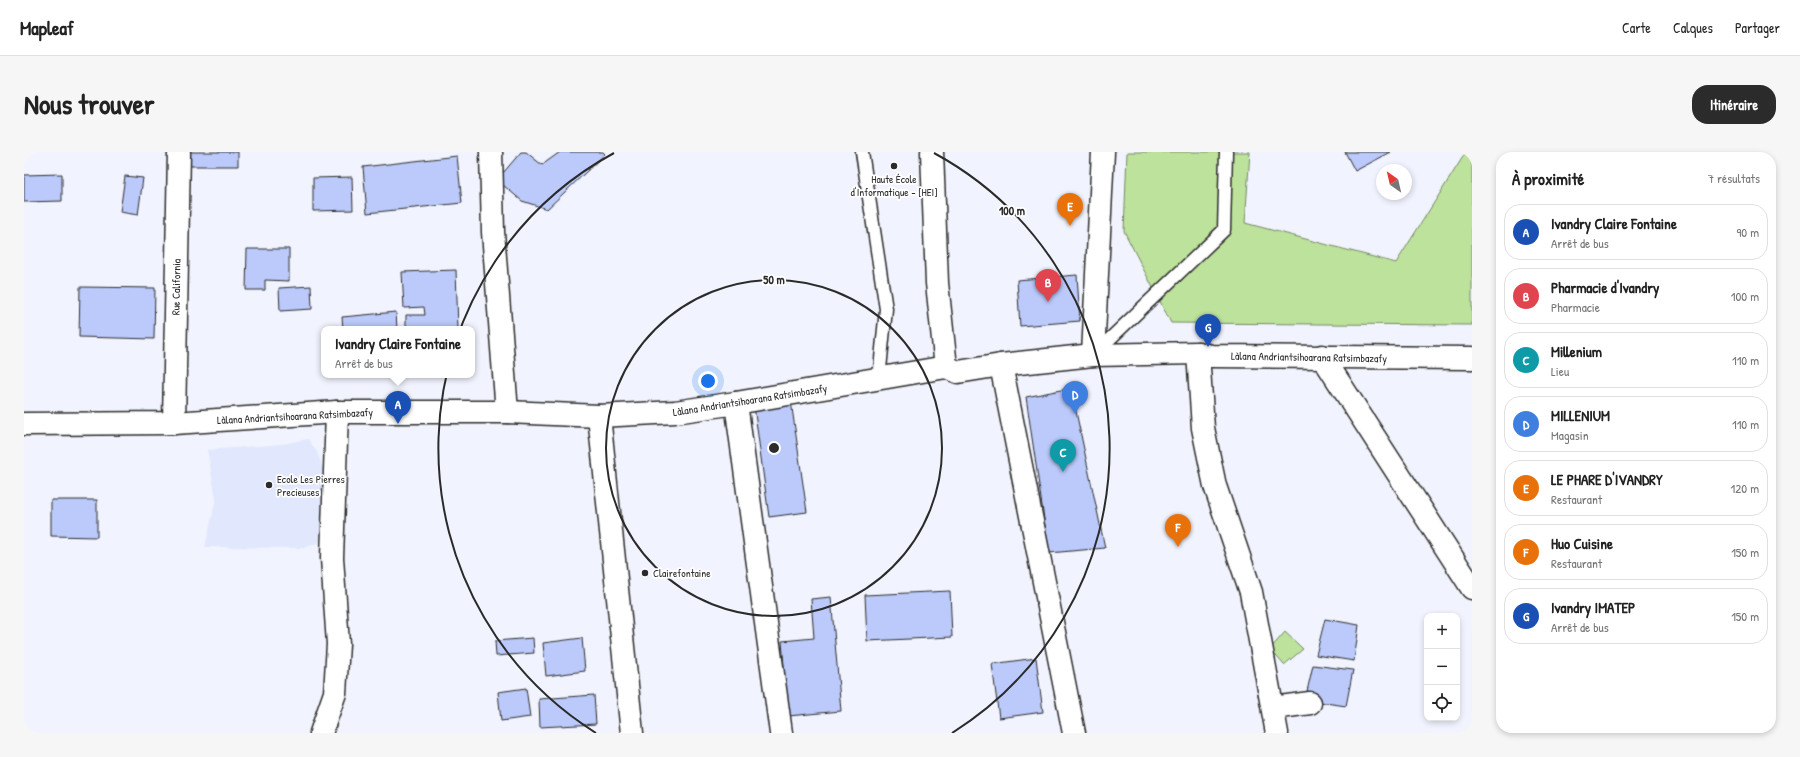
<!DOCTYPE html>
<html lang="fr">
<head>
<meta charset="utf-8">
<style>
  body { margin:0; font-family:"Patrick Hand",sans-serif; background:#f6f6f6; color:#222 }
  .controls { position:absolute; right:12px; bottom:12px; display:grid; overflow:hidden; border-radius:8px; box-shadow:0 2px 6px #0003 }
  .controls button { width:36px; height:36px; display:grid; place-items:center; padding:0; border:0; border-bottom:1px solid #e0e0e0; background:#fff; color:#222; font:20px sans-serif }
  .compass { position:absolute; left:1352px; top:12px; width:36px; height:36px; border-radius:50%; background:#fff; box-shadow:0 2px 6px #0003; rotate:326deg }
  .you { position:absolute; left:684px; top:229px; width:14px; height:14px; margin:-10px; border:3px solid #fff; border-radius:50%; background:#1a73e8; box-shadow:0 0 0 6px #1a73e833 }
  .badge { display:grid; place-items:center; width:26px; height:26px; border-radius:50%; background:#2b2b2b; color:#fff; font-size:13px; font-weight:700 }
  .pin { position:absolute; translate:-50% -33px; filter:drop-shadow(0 1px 2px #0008) }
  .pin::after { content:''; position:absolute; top:21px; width:14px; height:12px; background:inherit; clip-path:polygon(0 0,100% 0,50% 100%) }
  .popup { position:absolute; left:297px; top:174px; width:154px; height:52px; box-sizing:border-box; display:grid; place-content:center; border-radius:8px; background:#fff; filter:drop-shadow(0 1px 3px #0005); font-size:13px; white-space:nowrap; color:#767676 }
  .popup b { font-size:15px; color:#222 }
  .popup::after { content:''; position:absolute; left:50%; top:100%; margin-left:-8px; border:8px solid transparent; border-top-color:#fff }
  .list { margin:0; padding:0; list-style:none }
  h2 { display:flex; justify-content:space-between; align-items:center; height:52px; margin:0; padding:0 16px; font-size:17px }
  h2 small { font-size:13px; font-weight:400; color:#767676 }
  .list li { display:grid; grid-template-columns:26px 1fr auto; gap:12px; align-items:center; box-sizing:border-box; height:56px; margin:0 8px 8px; padding:0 8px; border:1px solid #e0e0e0; border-radius:16px }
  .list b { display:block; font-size:15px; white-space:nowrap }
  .list p { margin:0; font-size:13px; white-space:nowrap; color:#767676 }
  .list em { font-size:13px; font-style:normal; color:#767676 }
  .icon { flex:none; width:22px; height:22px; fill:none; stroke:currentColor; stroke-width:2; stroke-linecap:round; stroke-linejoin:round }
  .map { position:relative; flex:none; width:1448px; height:581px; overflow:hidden; border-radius:16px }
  header { display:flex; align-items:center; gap:24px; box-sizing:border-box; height:56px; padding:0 20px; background:#fff; border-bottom:1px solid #e0e0e0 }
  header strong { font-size:19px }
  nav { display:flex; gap:22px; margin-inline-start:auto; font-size:14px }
  .intro { display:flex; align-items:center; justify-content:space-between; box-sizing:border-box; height:96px; padding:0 24px }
  h1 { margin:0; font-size:28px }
  .button { padding:10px 18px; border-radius:16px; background:#2b2b2b; color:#fff; font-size:14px; font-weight:700 }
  main { display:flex; gap:24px; padding:0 24px }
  aside { flex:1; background:#fff; border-radius:16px; box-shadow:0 2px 6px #0003 }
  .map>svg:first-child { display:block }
</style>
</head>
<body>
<header>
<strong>Mapleaf</strong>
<nav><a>Carte</a><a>Calques</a><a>Partager</a></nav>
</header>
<div class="intro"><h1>Nous trouver</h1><a class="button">Itinéraire</a></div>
<main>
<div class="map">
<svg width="1448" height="581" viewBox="0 0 1448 581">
  <rect width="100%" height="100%" fill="#f1f4fe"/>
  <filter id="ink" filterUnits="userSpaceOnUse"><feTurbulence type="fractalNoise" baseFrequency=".025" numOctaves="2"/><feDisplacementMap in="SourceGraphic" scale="8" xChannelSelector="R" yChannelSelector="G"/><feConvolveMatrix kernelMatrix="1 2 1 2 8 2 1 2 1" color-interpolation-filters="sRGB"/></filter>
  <g filter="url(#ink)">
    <!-- built -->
    <path fill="#e1e7fd" d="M 284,287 L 293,300 L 300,319 L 302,388 L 280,396 L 181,395 L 192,347 L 183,298 L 258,292 Z"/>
    <!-- green -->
    <path fill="#bde29c" stroke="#748664" d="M 1103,0 L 1226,0 L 1221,71 L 1372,111 L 1442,0 L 1448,0 L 1448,173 L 1147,171 L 1100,79 Z
      M 1261,480 L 1279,497 L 1260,513 L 1246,497 Z"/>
    <!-- building -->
    <path fill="#bbcafb" stroke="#2b2b2b" d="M 164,0 L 214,0 L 214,14 L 164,14 Z
      M 497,0 L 502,0 L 518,13 L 536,0 L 579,0 L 581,2 L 523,57 L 498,49 L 473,28 Z
      M 1321,0 L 1367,0 L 1331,19 Z
      M 433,4 L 438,51 L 343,61 L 339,15 Z
      M 38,22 L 38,49 L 0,50 L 0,23 Z
      M 101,24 L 119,26 L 114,63 L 96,60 Z
      M 328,25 L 329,58 L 289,59 L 289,26 Z
      M 223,97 L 265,97 L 265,129 L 241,128 L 241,138 L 222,138 Z
      M 432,118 L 434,177 L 382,177 L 382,163 L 401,163 L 400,155 L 380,156 L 378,120 Z
      M 1053,123 L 1056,169 L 996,174 L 993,128 Z
      M 287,134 L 288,157 L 256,159 L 255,136 Z
      M 56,135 L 131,136 L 130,187 L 55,185 Z
      M 372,160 L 373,177 L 319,177 L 318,165 Z
      M 1047,236 L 1081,396 L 1025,401 L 1002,245 Z
      M 767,249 L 783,360 L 745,365 L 730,254 Z
      M 27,348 L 73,348 L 73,385 L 27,384 Z
      M 926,439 L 928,485 L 843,489 L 841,443 Z
      M 807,445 L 817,559 L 764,564 L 758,489 L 790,486 L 787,447 Z
      M 1301,467 L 1335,473 L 1330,509 L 1292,503 Z
      M 509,486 L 510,501 L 472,504 L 471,489 Z
      M 558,486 L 561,519 L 522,524 L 519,491 Z
      M 1012,506 L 1019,560 L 975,566 L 968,512 Z
      M 1289,513 L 1329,518 L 1322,554 L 1281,548 Z
      M 502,536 L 506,565 L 477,569 L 474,540 Z
      M 570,543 L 572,572 L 516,575 L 515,547 Z"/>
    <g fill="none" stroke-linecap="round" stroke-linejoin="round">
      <defs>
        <path id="service" d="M 838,0 L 862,157 L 855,227
          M 1070,202 L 1200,78 L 1202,0"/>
        <path id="minor" d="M 467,0 L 469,80 L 483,260
          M 908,0 L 913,131 L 922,215
          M 1174,201 L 1179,276 L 1191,334 L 1227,440 L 1253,581
          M 1069,203 L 1079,0
          M 1298,204 L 1448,436
          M 977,213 L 1050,581
          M 712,251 L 757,581
          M 575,264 L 608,581
          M 150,271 L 155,0
          M 1249,556 L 1286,551
          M 297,581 L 311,541 L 314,492 L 308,406 L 313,260"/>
        <path id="secondary" d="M 0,272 L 150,271 L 313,260 L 483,260 L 575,264 L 651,260 L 712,251 L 922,215 L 934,220 L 977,213 L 1069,203 L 1174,201 L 1187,204 L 1448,206"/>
      </defs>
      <!-- service casing -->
      <use href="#service" stroke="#2b2b2b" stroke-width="15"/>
      <!-- minor casing -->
      <use href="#minor" stroke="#2b2b2b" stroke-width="25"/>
      <!-- secondary casing -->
      <use href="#secondary" stroke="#2b2b2b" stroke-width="25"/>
      <!-- service -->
      <use href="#service" stroke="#fff" stroke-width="12"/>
      <!-- minor -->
      <use href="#minor" stroke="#fff" stroke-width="22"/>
      <!-- secondary -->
      <use href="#secondary" stroke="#fff" stroke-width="22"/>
    </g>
  </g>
  <!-- distance rings -->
  <g fill="none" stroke="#2b2b2b" stroke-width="2">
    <circle cx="750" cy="296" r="168"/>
    <path d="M572 581A336 336 0 0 1 590 1M910 1A336 336 0 0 1 928 581"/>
  </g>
  <!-- markers -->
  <g fill="#2b2b2b" stroke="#fff" stroke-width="1.5">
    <circle cx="870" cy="14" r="4"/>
    <circle cx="245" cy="333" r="4"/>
    <circle cx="621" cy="421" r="4"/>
  </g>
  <g text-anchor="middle" stroke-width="3.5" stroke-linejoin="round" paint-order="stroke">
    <!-- poi labels -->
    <g font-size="11" fill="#2b2b2b" stroke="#fff" text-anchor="start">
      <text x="870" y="31" text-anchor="middle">Haute École<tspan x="870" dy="13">d'Informatique - [HEI]</tspan></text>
      <text x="253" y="331">Ecole Les Pierres<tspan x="253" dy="13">Precieuses</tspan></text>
      <text x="629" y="425">Clairefontaine</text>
    </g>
    <!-- street labels -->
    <g font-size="11" fill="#2b2b2b" stroke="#fff">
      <text transform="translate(152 135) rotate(-89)" y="4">Rue California</text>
      <text transform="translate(1285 205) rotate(1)" y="4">Làlana Andriantsihoarana Ratsimbazafy</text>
      <text transform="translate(726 248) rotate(-9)" y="4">Làlana Andriantsihoarana Ratsimbazafy</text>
      <text transform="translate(271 264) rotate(-3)" y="4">Làlana Andriantsihoarana Ratsimbazafy</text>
    </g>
  </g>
  <circle cx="750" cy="296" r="6" fill="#2b2b2b" stroke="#fff" stroke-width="2"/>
  <g font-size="12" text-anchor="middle" font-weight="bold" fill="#2b2b2b" stroke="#fff" stroke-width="3.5" stroke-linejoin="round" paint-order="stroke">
    <text x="988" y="63">100 m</text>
    <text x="750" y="132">50 m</text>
  </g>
</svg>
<div class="controls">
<button>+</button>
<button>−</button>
<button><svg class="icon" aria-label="locate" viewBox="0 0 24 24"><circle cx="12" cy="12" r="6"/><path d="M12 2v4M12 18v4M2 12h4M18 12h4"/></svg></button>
</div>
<svg class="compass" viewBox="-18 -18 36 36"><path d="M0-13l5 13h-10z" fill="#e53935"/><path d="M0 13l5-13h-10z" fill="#767676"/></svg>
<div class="you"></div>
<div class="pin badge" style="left:374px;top:272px;background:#1a4fb4">A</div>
<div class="popup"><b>Ivandry Claire Fontaine</b>Arrêt de bus</div>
<div class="pin badge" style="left:1024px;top:150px;background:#e0444e">B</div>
<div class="pin badge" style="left:1039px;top:320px;background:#0f9aa8">C</div>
<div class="pin badge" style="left:1051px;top:262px;background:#3f7fe0">D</div>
<div class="pin badge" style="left:1046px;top:74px;background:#e8710a">E</div>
<div class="pin badge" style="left:1154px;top:395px;background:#e8710a">F</div>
<div class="pin badge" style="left:1184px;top:195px;background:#1a4fb4">G</div>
</div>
<aside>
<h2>À proximité<small>7 résultats</small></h2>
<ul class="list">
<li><span class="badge" style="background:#1a4fb4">A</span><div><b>Ivandry Claire Fontaine</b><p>Arrêt de bus</p></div><em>90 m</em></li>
<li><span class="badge" style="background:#e0444e">B</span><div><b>Pharmacie d'Ivandry</b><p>Pharmacie</p></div><em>100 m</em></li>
<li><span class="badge" style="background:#0f9aa8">C</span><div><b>Millenium</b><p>Lieu</p></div><em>110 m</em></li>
<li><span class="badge" style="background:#3f7fe0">D</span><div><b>MILLENIUM</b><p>Magasin</p></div><em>110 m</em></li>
<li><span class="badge" style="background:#e8710a">E</span><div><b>LE PHARE D'IVANDRY</b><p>Restaurant</p></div><em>120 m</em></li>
<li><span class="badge" style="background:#e8710a">F</span><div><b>Huo Cuisine</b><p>Restaurant</p></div><em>150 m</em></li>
<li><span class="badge" style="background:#1a4fb4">G</span><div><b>Ivandry IMATEP</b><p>Arrêt de bus</p></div><em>150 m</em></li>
</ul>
</aside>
</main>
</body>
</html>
